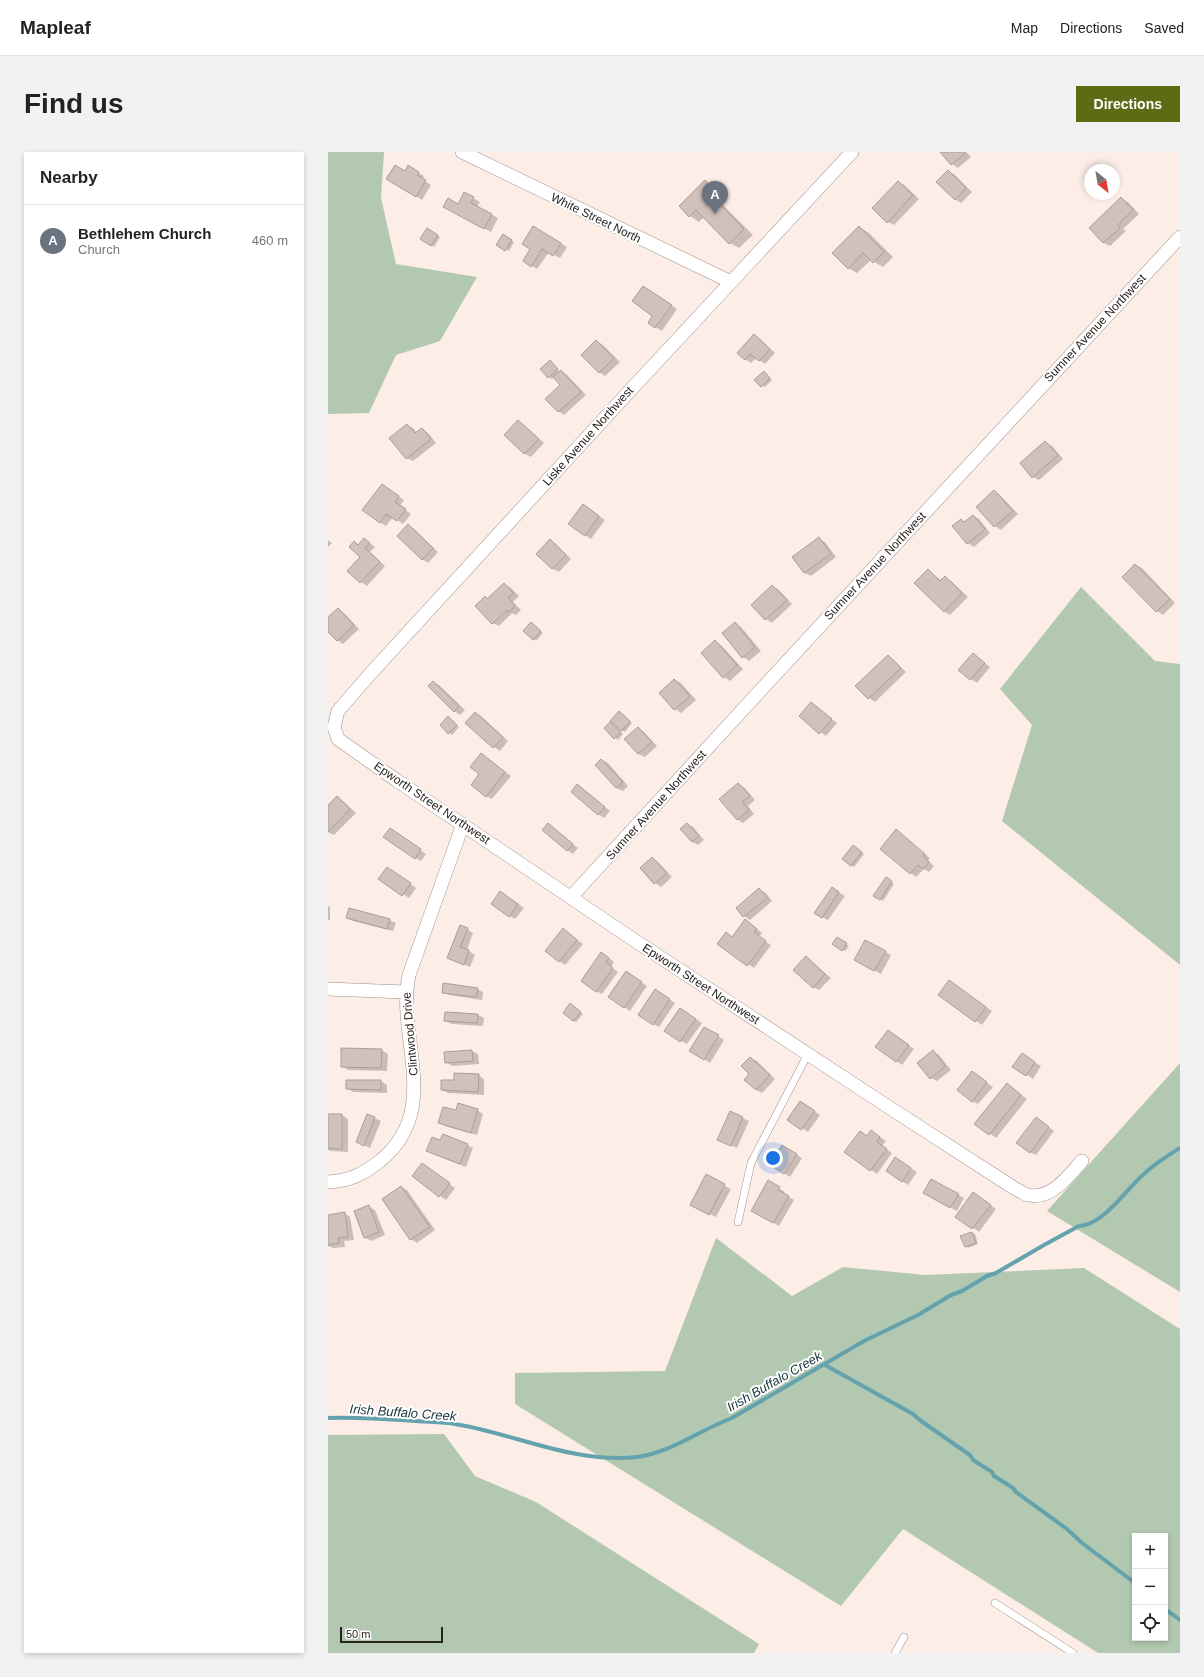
<!DOCTYPE html>
<html lang="en">
<head>
<meta charset="utf-8">
<style>
  body { margin:0; font-family:Arial,sans-serif; background:#f2f2f2; color:#222 }
  .controls { position:absolute; right:12px; bottom:12px; display:grid; overflow:hidden; border-radius:0px; box-shadow:0 2px 6px #0003 }
  .controls button { width:36px; height:36px; display:grid; place-items:center; padding:0; border:0; border-bottom:1px solid #e0e0e0; background:#fff; color:#222; font:20px sans-serif }
  .compass { position:absolute; left:756px; top:12px; width:36px; height:36px; border-radius:50%; background:#fff; box-shadow:0 2px 6px #0003; rotate:149deg }
  .scale { position:absolute; left:12px; bottom:10px; width:103px; box-sizing:border-box; padding-left:4px; border:2px solid #292320; border-top:0; font-size:11px; line-height:14px; white-space:nowrap; color:#292320; -webkit-text-stroke:3px #fff; paint-order:stroke }
  .you { position:absolute; left:445px; top:1006px; width:14px; height:14px; margin:-10px; border:3px solid #fff; border-radius:50%; background:#1a73e8; box-shadow:0 0 0 6px #1a73e833 }
  .badge { display:grid; place-items:center; width:26px; height:26px; border-radius:50%; background:#5d6b15; color:#fff; font-size:13px; font-weight:700 }
  .pin { position:absolute; translate:-50% -33px; filter:drop-shadow(0 1px 2px #0008) }
  .pin::after { content:''; position:absolute; top:21px; width:14px; height:12px; background:inherit; clip-path:polygon(0 0,100% 0,50% 100%) }
  .list { margin:0; padding:0; list-style:none }
  h2 { display:flex; justify-content:space-between; align-items:center; height:52px; margin:0; padding:0 16px; font-size:17px }
  h2 small { font-size:13px; font-weight:400; color:#767676 }
  .list li { display:grid; grid-template-columns:26px 1fr auto; gap:12px; align-items:center; box-sizing:border-box; height:72px; padding:0 16px; border-top:1px solid #e0e0e0 }
  .list b { display:block; font-size:15px; white-space:nowrap }
  .list p { margin:0; font-size:13px; white-space:nowrap; color:#767676 }
  .list em { font-size:13px; font-style:normal; color:#767676 }
  .icon { flex:none; width:22px; height:22px; fill:none; stroke:currentColor; stroke-width:2; stroke-linecap:round; stroke-linejoin:round }
  .map { position:relative; flex:none; width:852px; height:1501px; overflow:hidden; border-radius:0px }
  header { display:flex; align-items:center; gap:24px; box-sizing:border-box; height:56px; padding:0 20px; background:#fff; border-bottom:1px solid #e0e0e0 }
  header strong { font-size:19px }
  nav { display:flex; gap:22px; margin-inline-start:auto; font-size:14px }
  .intro { display:flex; align-items:center; justify-content:space-between; box-sizing:border-box; height:96px; padding:0 24px }
  h1 { margin:0; font-size:28px }
  .button { padding:10px 18px; border-radius:0px; background:#5d6b15; color:#fff; font-size:14px; font-weight:700 }
  main { display:flex; gap:24px; padding:0 24px }
  aside { flex:1; background:#fff; border-radius:0px; box-shadow:0 2px 6px #0003 }
  .map>svg:first-child { display:block }
</style>
</head>
<body>
<header>
<strong>Mapleaf</strong>
<nav><a>Map</a><a>Directions</a><a>Saved</a></nav>
</header>
<div class="intro"><h1>Find us</h1><a class="button">Directions</a></div>
<main>
<aside>
<h2>Nearby<small></small></h2>
<ul class="list">
<li><span class="badge" style="background:#6b7280">A</span><div><b>Bethlehem Church</b><p>Church</p></div><em>460 m</em></li>
</ul>
</aside>
<div class="map">
<svg width="852" height="1501" viewBox="0 0 852 1501">
  <rect width="100%" height="100%" fill="#fdede7"/>
  <!-- green -->
  <path fill="#b3c8b1" fill-rule="evenodd" d="M 0,0 L 56,0 L 53,46 L 68,112 L 149,125 L 112,189 L 68,203 L 41,261 L 0,262 Z
    M 753,435 L 827,509 L 852,512 L 852,813 L 674,669 L 704,573 L 672,537 Z
    M 852,911 L 852,1140 L 719,1059 Z
    M 388,1086 L 464,1144 L 515,1115 L 597,1123 L 756,1116 L 852,1177 L 852,1501 L 770,1501 L 575,1377 L 513,1454 L 187,1252 L 187,1221 L 337,1219 ZM 807,1384 L 837,1384 L 837,1486 L 807,1486 Z
    M 116,1282 L 147,1324 L 208,1350 L 431,1492 L 426,1501 L 0,1501 L 0,1283 Z"/>
  <!-- shadow -->
  <path fill="#0003" d="M 613,0 L 638,0 L 643,5 L 630,16 L 624,12 Z
    M 80,14 L 96,24 L 94,27 L 103,33 L 94,48 L 59,26 L 77,20 Z
    M 620,19 L 626,22 L 644,40 L 633,51 L 627,47 Z
    M 377,29 L 386,35 L 397,45 L 392,50 L 425,83 L 411,96 L 402,91 L 376,65 L 371,70 L 362,64 L 352,54 Z
    M 570,30 L 576,33 L 591,47 L 566,73 L 560,70 Z
    M 136,41 L 152,50 L 149,55 L 170,66 L 163,80 L 122,58 L 130,53 Z
    M 794,47 L 800,50 L 811,62 L 795,77 L 798,79 L 782,94 L 776,91 L 762,76 Z
    M 206,75 L 239,95 L 232,106 L 221,100 L 209,117 L 196,109 L 204,97 Z
    M 531,75 L 541,81 L 565,105 L 555,115 L 543,108 L 529,121 L 520,116 Z
    M 100,78 L 112,85 L 106,95 L 94,87 Z
    M 175,84 L 186,90 L 181,99 L 170,93 Z
    M 316,135 L 349,157 L 334,179 L 321,171 L 326,164 Z
    M 426,183 L 432,187 L 447,201 L 437,212 L 428,206 L 423,211 L 417,207 Z
    M 269,189 L 275,193 L 292,210 L 277,224 L 271,220 Z
    M 224,211 L 232,220 L 239,223 L 258,243 L 236,263 L 230,259 L 233,233 L 226,225 L 224,227 L 221,225 L 213,217 Z
    M 436,220 L 444,228 L 437,235 L 434,234 Z
    M 190,269 L 196,273 L 216,291 L 203,305 L 197,302 L 177,283 Z
    M 79,273 L 85,276 L 89,281 L 94,277 L 100,281 L 108,291 L 85,309 L 79,306 Z
    M 717,290 L 724,294 L 735,307 L 711,328 L 705,325 Z
    M 60,337 L 76,348 L 72,354 L 83,362 L 75,372 L 65,365 L 58,374 L 52,370 Z
    M 666,339 L 672,343 L 690,362 L 673,378 L 667,374 L 649,355 Z
    M 261,356 L 277,368 L 263,387 L 257,383 Z
    M 645,364 L 651,367 L 662,381 L 646,395 L 640,391 L 633,368 L 637,370 Z
    M 80,374 L 86,377 L 110,400 L 100,411 L 94,407 Z
    M 36,387 L 47,395 L 42,400 L 57,414 L 39,434 L 33,430 L 33,405 L 26,390 L 31,393 Z
    M 491,387 L 497,390 L 508,405 L 483,424 L 477,421 L 466,405 Z
    M 0,388 L 4,391 L 0,395 Z
    M 222,388 L 228,392 L 243,407 L 231,420 L 225,417 L 209,402 Z
    M 808,413 L 814,416 L 847,451 L 835,463 L 829,459 L 795,425 Z
    M 600,418 L 614,429 L 617,425 L 623,429 L 640,445 L 622,463 L 616,459 Z
    M 176,432 L 183,436 L 191,444 L 185,450 L 193,458 L 188,463 L 184,461 L 171,474 L 164,471 L 157,446 L 160,447 Z
    M 444,434 L 450,437 L 464,452 L 444,471 L 438,467 L 424,453 Z
    M 10,457 L 16,461 L 31,477 L 15,492 L 9,488 L 0,478 L 0,467 Z
    M 407,471 L 413,475 L 433,499 L 421,509 L 415,505 L 395,481 Z
    M 206,473 L 215,481 L 208,489 L 196,479 Z
    M 387,490 L 393,493 L 415,517 L 402,529 L 396,525 Z
    M 645,502 L 662,515 L 649,531 L 643,527 Z
    M 560,504 L 566,508 L 578,520 L 547,550 L 541,546 L 529,534 Z
    M 347,528 L 353,531 L 368,548 L 353,561 L 347,557 Z
    M 105,530 L 111,533 L 137,558 L 132,563 L 126,559 Z
    M 483,551 L 509,571 L 498,584 L 472,564 Z
    M 147,561 L 153,564 L 180,589 L 172,599 L 166,595 L 138,571 Z
    M 293,562 L 304,571 L 297,580 L 294,578 Z
    M 121,566 L 131,575 L 124,583 L 113,573 Z
    M 283,571 L 295,582 L 290,588 L 287,586 Z
    M 310,576 L 316,580 L 329,594 L 317,605 L 310,602 L 298,587 Z
    M 154,602 L 183,624 L 164,647 L 158,644 L 153,622 Z
    M 274,608 L 280,611 L 300,634 L 295,639 L 288,636 L 268,613 Z
    M 411,632 L 417,636 L 427,648 L 420,654 L 426,662 L 415,671 L 409,667 Z
    M 249,634 L 282,659 L 276,666 L 270,662 Z
    M 9,645 L 15,649 L 28,661 L 6,683 L 0,680 L 0,654 Z
    M 359,672 L 365,675 L 376,688 L 370,693 L 364,690 Z
    M 220,673 L 250,696 L 245,702 L 239,698 Z
    M 568,679 L 602,706 L 600,708 L 606,714 L 601,720 L 596,717 L 588,725 L 553,697 Z
    M 68,681 L 98,702 L 93,709 L 87,706 Z
    M 528,696 L 536,702 L 526,715 L 523,713 Z
    M 324,706 L 330,710 L 344,725 L 333,735 L 327,731 Z
    M 65,719 L 88,736 L 81,746 L 52,727 Z
    M 558,726 L 566,732 L 555,749 L 546,743 Z
    M 432,738 L 438,741 L 444,749 L 422,768 L 416,764 L 409,756 Z
    M 173,740 L 196,756 L 187,767 L 181,764 Z
    M 510,740 L 517,744 L 500,768 L 494,765 Z
    M 0,754 L 2,755 L 2,768 L 0,768 Z
    M 19,765 L 61,768 L 68,771 L 65,779 L 25,769 Z
    M 423,772 L 434,781 L 431,785 L 443,793 L 426,816 L 391,792 L 398,781 L 405,785 Z
    M 139,777 L 145,781 L 139,798 L 147,803 L 142,815 L 120,806 Z
    M 236,778 L 255,792 L 237,813 L 231,809 Z
    M 509,786 L 521,794 L 517,799 L 505,792 Z
    M 538,789 L 563,803 L 553,822 L 527,808 Z
    M 280,805 L 286,810 L 283,815 L 290,820 L 274,842 L 268,839 Z
    M 478,805 L 503,826 L 491,838 L 485,835 Z
    M 304,824 L 319,834 L 302,859 L 296,855 Z
    M 627,833 L 664,859 L 654,873 L 612,843 Z
    M 149,837 L 155,840 L 154,848 L 121,843 L 115,840 Z
    M 334,842 L 347,851 L 331,875 L 325,872 Z
    M 245,854 L 255,862 L 248,870 L 245,869 Z
    M 358,860 L 374,871 L 359,892 L 353,889 Z
    M 150,863 L 156,866 L 155,874 L 124,872 L 117,869 Z
    M 377,876 L 396,888 L 382,911 L 363,899 Z
    M 560,879 L 586,897 L 574,913 L 549,895 Z
    M 53,898 L 60,902 L 59,919 L 20,918 L 14,914 Z
    M 144,899 L 150,902 L 151,912 L 124,914 L 118,910 L 118,901 Z
    M 605,900 L 611,903 L 623,918 L 609,929 L 603,926 Z
    M 423,906 L 429,909 L 447,927 L 434,941 L 428,938 L 423,922 Z
    M 700,906 L 713,914 L 705,927 L 686,914 Z
    M 644,920 L 665,935 L 650,952 L 644,949 Z
    M 150,923 L 156,927 L 156,943 L 120,941 L 114,938 L 127,929 Z
    M 53,929 L 59,933 L 59,941 L 25,940 L 19,936 Z
    M 679,932 L 699,947 L 668,986 L 648,971 Z
    M 478,954 L 492,963 L 480,980 L 460,968 Z
    M 149,958 L 155,962 L 149,983 L 117,974 L 111,970 L 128,960 Z
    M 402,960 L 421,969 L 409,996 L 397,991 Z
    M 0,963 L 14,963 L 20,967 L 20,1000 L 3,999 L 0,998 Z
    M 40,963 L 53,969 L 42,996 L 35,993 Z
    M 714,970 L 726,979 L 708,1003 L 702,1000 Z
    M 549,983 L 558,989 L 554,994 L 564,1001 L 549,1022 L 543,1018 L 540,984 Z
    M 113,989 L 139,993 L 145,996 L 138,1015 L 105,1002 Z
    M 461,998 L 474,1006 L 462,1025 L 456,1021 Z
    M 573,1010 L 589,1020 L 580,1033 L 559,1019 Z
    M 94,1012 L 127,1036 L 118,1048 L 85,1024 Z
    M 378,1024 L 403,1037 L 388,1065 L 369,1056 Z
    M 604,1028 L 636,1046 L 629,1059 L 596,1041 Z
    M 440,1030 L 457,1040 L 456,1042 L 466,1048 L 451,1074 L 424,1059 Z
    M 73,1035 L 79,1038 L 107,1078 L 89,1091 L 83,1087 Z
    M 651,1045 L 668,1057 L 651,1080 L 629,1064 Z
    M 41,1055 L 47,1058 L 57,1083 L 43,1089 L 36,1085 Z
    M 16,1061 L 22,1065 L 26,1088 L 16,1089 L 17,1095 L 5,1096 L 0,1094 L 0,1064 Z
    M 644,1081 L 647,1082 L 650,1092 L 640,1096 L 637,1094 L 634,1084 Z"/>
  <g fill="none" stroke-linecap="round" stroke-linejoin="round">
    <!-- stream -->
    <path stroke="#64a3ad" stroke-width="4" d="M 497,1213 L 585,1262 L 593,1269 L 642,1303 L 645,1308 L 664,1320 L 666,1324 L 685,1336 L 688,1340 L 739,1377 L 754,1391 L 807,1431
      M 0,1266 C 30,1265 58,1267 88,1269 C 101,1270 115,1270 127,1272 C 188,1282 246,1312 309,1305 C 344,1300 372,1278 404,1266 L 536,1189 L 590,1163 L 623,1143 L 634,1139 L 659,1124 L 668,1121 L 716,1093 L 751,1074 C 776,1073 799,1036 817,1021 C 828,1011 839,1004 852,996
      M 837,1457 L 852,1468"/>
  </g>
  <!-- building -->
  <path fill="#d0c1ba" stroke="#ad9d97" d="M 612,0 L 636,0 L 637,1 L 623,13 Z
    M 67,13 L 77,19 L 80,13 L 91,20 L 89,23 L 98,28 L 88,45 L 58,27 Z
    M 620,18 L 638,36 L 627,48 L 608,30 Z
    M 377,28 L 388,39 L 384,44 L 416,77 L 401,92 L 368,58 L 361,65 L 351,54 Z
    M 570,29 L 585,43 L 559,71 L 544,56 Z
    M 136,40 L 146,45 L 143,51 L 164,62 L 156,77 L 115,55 L 120,46 L 130,52 Z
    M 793,45 L 805,58 L 790,73 L 792,76 L 775,91 L 761,76 Z
    M 205,74 L 233,91 L 225,104 L 214,97 L 203,115 L 195,109 L 202,97 L 194,92 Z
    M 531,74 L 556,100 L 545,111 L 535,101 L 520,117 L 504,101 Z
    M 99,76 L 110,83 L 103,94 L 92,87 Z
    M 175,82 L 184,88 L 177,99 L 168,93 Z
    M 315,134 L 344,153 L 327,176 L 320,171 L 324,164 L 304,149 Z
    M 426,182 L 442,197 L 431,209 L 422,202 L 417,208 L 409,201 Z
    M 268,188 L 286,206 L 271,221 L 253,203 Z
    M 222,208 L 230,217 L 220,226 L 212,217 Z
    M 233,218 L 253,240 L 230,260 L 217,247 L 232,233 L 225,225 Z
    M 436,219 L 442,226 L 433,235 L 426,228 Z
    M 190,268 L 211,287 L 196,302 L 176,283 Z
    M 79,272 L 87,281 L 94,276 L 103,287 L 78,307 L 61,286 Z
    M 717,289 L 730,303 L 704,326 L 692,311 Z
    M 54,332 L 71,344 L 67,350 L 78,357 L 69,369 L 58,362 L 52,371 L 34,358 Z
    M 666,338 L 685,359 L 666,375 L 648,355 Z
    M 255,352 L 271,364 L 257,384 L 240,372 Z
    M 645,363 L 657,377 L 639,392 L 624,374 L 633,367 L 636,370 Z
    M 80,372 L 105,396 L 94,408 L 69,384 Z
    M 491,385 L 503,402 L 476,421 L 464,405 Z
    M 36,386 L 42,391 L 37,396 L 52,410 L 32,431 L 19,419 L 32,405 L 21,395 L 26,389 L 30,393 Z
    M 222,387 L 238,403 L 224,417 L 208,402 Z
    M 807,412 L 842,447 L 828,460 L 794,425 Z
    M 600,417 L 612,429 L 617,424 L 634,441 L 616,460 L 586,431 Z
    M 176,431 L 185,441 L 180,446 L 187,454 L 181,460 L 179,458 L 164,472 L 147,454 L 157,444 L 159,447 Z
    M 444,433 L 459,448 L 437,468 L 423,453 Z
    M 10,456 L 26,473 L 9,489 L 0,480 L 0,465 Z
    M 203,470 L 213,479 L 205,488 L 195,479 Z
    M 407,470 L 427,495 L 414,506 L 394,481 Z
    M 387,488 L 409,513 L 395,526 L 373,501 Z
    M 645,501 L 657,511 L 642,528 L 630,518 Z
    M 560,503 L 573,516 L 540,547 L 527,534 Z
    M 346,527 L 362,544 L 346,558 L 331,541 Z
    M 105,529 L 131,554 L 126,560 L 100,534 Z
    M 483,550 L 504,567 L 491,582 L 471,564 Z
    M 291,559 L 302,569 L 294,579 L 282,569 Z
    M 147,560 L 175,585 L 165,596 L 137,571 Z
    M 120,564 L 129,573 L 120,582 L 112,573 Z
    M 282,570 L 293,580 L 286,587 L 276,576 Z
    M 310,575 L 324,590 L 310,602 L 296,587 Z
    M 153,601 L 177,620 L 158,645 L 143,633 L 151,622 L 142,615 Z
    M 273,607 L 295,630 L 288,636 L 267,613 Z
    M 410,631 L 422,644 L 414,650 L 421,658 L 409,668 L 391,647 Z
    M 249,632 L 277,655 L 270,663 L 243,640 Z
    M 9,644 L 22,657 L 0,680 L 0,653 Z
    M 220,671 L 245,692 L 239,699 L 214,678 Z
    M 359,671 L 371,684 L 364,690 L 352,677 Z
    M 62,676 L 93,697 L 87,707 L 55,685 Z
    M 568,677 L 597,702 L 595,704 L 601,710 L 595,717 L 590,713 L 582,722 L 552,697 Z
    M 525,693 L 534,700 L 523,714 L 514,707 Z
    M 324,705 L 339,721 L 326,732 L 312,716 Z
    M 59,715 L 83,731 L 74,744 L 50,727 Z
    M 558,725 L 564,729 L 552,748 L 545,744 Z
    M 504,735 L 511,740 L 494,766 L 486,761 Z
    M 431,736 L 439,746 L 415,765 L 408,756 Z
    M 172,739 L 190,752 L 181,765 L 163,752 Z
    M 21,756 L 62,767 L 59,777 L 18,766 Z
    M 417,767 L 429,777 L 426,780 L 438,789 L 419,814 L 389,792 L 398,780 L 404,785 Z
    M 132,773 L 140,776 L 132,795 L 141,798 L 136,813 L 119,806 Z
    M 235,776 L 249,788 L 231,810 L 217,799 Z
    M 509,785 L 519,791 L 514,799 L 504,792 Z
    M 537,788 L 558,799 L 546,819 L 526,808 Z
    M 273,800 L 281,806 L 278,810 L 285,816 L 268,840 L 253,829 Z
    M 478,804 L 497,822 L 485,836 L 465,818 Z
    M 298,819 L 314,830 L 296,856 L 280,845 Z
    M 621,828 L 658,855 L 647,870 L 610,843 Z
    M 115,831 L 150,836 L 148,845 L 114,841 Z
    M 327,837 L 342,847 L 325,873 L 310,863 Z
    M 242,851 L 253,860 L 245,869 L 235,861 Z
    M 352,856 L 368,867 L 352,890 L 336,879 Z
    M 117,860 L 150,862 L 149,871 L 116,869 Z
    M 376,875 L 391,883 L 376,908 L 361,899 Z
    M 560,878 L 581,893 L 568,910 L 547,895 Z
    M 13,896 L 54,897 L 53,916 L 13,915 Z
    M 144,898 L 145,909 L 117,911 L 116,900 Z
    M 605,898 L 617,914 L 602,927 L 589,911 Z
    M 694,901 L 707,910 L 698,924 L 684,915 Z
    M 422,905 L 442,923 L 428,938 L 416,928 L 421,922 L 413,914 Z
    M 644,919 L 659,930 L 644,950 L 629,938 Z
    M 126,921 L 151,922 L 150,940 L 113,938 L 113,928 L 126,928 Z
    M 18,928 L 53,928 L 53,938 L 18,937 Z
    M 679,931 L 693,943 L 661,983 L 646,972 Z
    M 472,949 L 487,959 L 473,978 L 459,968 Z
    M 130,951 L 150,957 L 143,981 L 110,971 L 115,955 L 128,958 Z
    M 402,959 L 415,965 L 403,994 L 389,988 Z
    M 0,962 L 14,962 L 14,997 L 0,996 Z
    M 39,962 L 47,965 L 36,994 L 28,990 Z
    M 708,965 L 721,975 L 702,1001 L 688,991 Z
    M 543,978 L 552,985 L 549,990 L 559,997 L 542,1019 L 516,1000 L 532,979 L 539,984 Z
    M 115,982 L 140,992 L 132,1012 L 98,999 L 104,985 L 112,988 Z
    M 454,993 L 469,1002 L 456,1022 L 442,1013 Z
    M 567,1005 L 583,1016 L 574,1030 L 558,1019 Z
    M 94,1011 L 122,1031 L 111,1045 L 84,1024 Z
    M 378,1022 L 397,1032 L 381,1063 L 362,1053 Z
    M 603,1027 L 631,1042 L 622,1056 L 595,1041 Z
    M 440,1028 L 452,1035 L 450,1038 L 461,1044 L 445,1071 L 423,1059 Z
    M 73,1034 L 102,1075 L 82,1088 L 54,1047 Z
    M 645,1040 L 663,1053 L 644,1077 L 627,1065 Z
    M 41,1053 L 51,1080 L 36,1086 L 26,1059 Z
    M 17,1060 L 20,1085 L 10,1086 L 11,1091 L 0,1093 L 0,1063 Z
    M 644,1080 L 648,1091 L 637,1095 L 632,1084 Z"/>
  <g fill="none" stroke-linecap="round" stroke-linejoin="round">
    <defs>
      <path id="service" d="M 410,1070 L 423,1011 L 480,902
        M 667,1451 L 745,1501
        M 567,1501 L 576,1485"/>
      <path id="minor" d="M 134,0 L 403,130
        M 6,575 L 10,587 L 68,628 L 300,784 L 562,956 L 686,1036 C 690,1038 696,1042 700,1043 C 724,1048 740,1024 754,1009
        M 6,575 L 10,559 L 43,521 L 297,244 L 524,0
        M 243,745 L 430,541 L 852,85
        M 0,837 L 77,840
        M 0,1030 C 22,1029 35,1022 52,1009 C 115,958 68,886 81,823 L 135,672"/>
    </defs>
    <!-- service casing -->
    <use href="#service" stroke="#9e908a" stroke-width="8"/>
    <!-- minor casing -->
    <use href="#minor" stroke="#9e908a" stroke-width="14"/>
    <!-- service -->
    <use href="#service" stroke="#fff" stroke-width="7"/>
    <!-- minor -->
    <use href="#minor" stroke="#fff" stroke-width="13"/>
  </g>
  <g text-anchor="middle" stroke-width="4" stroke-linejoin="round" paint-order="stroke">
    <!-- street labels -->
    <g font-size="12" fill="#292320" stroke="#fff">
      <text transform="translate(268 66) rotate(26)" y="4">White Street North</text>
      <text transform="translate(767 176) rotate(-47)" y="4">Sumner Avenue Northwest</text>
      <text transform="translate(260 284) rotate(-48)" y="4">Liske Avenue Northwest</text>
      <text transform="translate(547 414) rotate(-47)" y="4">Sumner Avenue Northwest</text>
      <text transform="translate(104 651) rotate(34)" y="4">Epworth Street Northwest</text>
      <text transform="translate(328 653) rotate(-48)" y="4">Sumner Avenue Northwest</text>
      <text transform="translate(373 832) rotate(33)" y="4">Epworth Street Northwest</text>
      <text transform="translate(82 882) rotate(-95)" y="4">Clintwood Drive</text>
    </g>
    <!-- water labels -->
    <g font-size="13" font-style="italic" fill="#18373c" stroke="#fff">
      <text transform="translate(446 1229) rotate(-30)" y="5">Irish Buffalo Creek</text>
      <text transform="translate(75 1260) rotate(4)" y="5">Irish Buffalo Creek</text>
    </g>
  </g>
</svg>
<div class="controls">
<button>+</button>
<button>−</button>
<button><svg class="icon" aria-label="locate" viewBox="0 0 24 24"><circle cx="12" cy="12" r="6"/><path d="M12 2v4M12 18v4M2 12h4M18 12h4"/></svg></button>
</div>
<svg class="compass" viewBox="-18 -18 36 36"><path d="M0-13l5 13h-10z" fill="#e53935"/><path d="M0 13l5-13h-10z" fill="#767676"/></svg>
<div class="scale">50 m</div>
<div class="you"></div>
<div class="pin badge" style="left:387px;top:62px;background:#6b7280">A</div>
</div>
</main>
</body>
</html>
